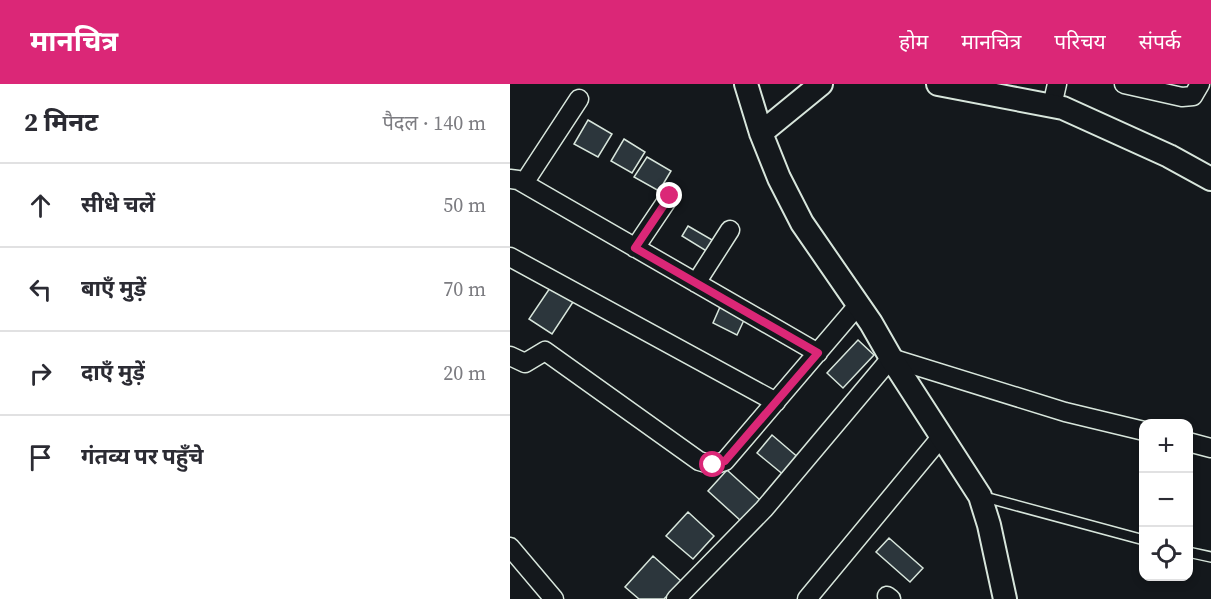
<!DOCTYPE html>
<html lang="hi">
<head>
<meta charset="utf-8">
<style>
  body { margin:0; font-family:"Source Serif 4","Noto Sans Devanagari",serif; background:#f7f7f7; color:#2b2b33 }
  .controls { position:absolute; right:18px; bottom:18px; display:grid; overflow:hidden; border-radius:12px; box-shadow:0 3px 9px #0003 }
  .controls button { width:54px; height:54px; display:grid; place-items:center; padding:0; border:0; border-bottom:2px solid #e1e1e2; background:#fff; color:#2b2b33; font:30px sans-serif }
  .stop { position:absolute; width:18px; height:18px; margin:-14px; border:4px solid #db2777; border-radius:50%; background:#fff }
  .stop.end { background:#db2777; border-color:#fff; box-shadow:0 2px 6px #0008 }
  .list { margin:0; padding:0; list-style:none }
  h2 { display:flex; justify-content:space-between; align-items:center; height:78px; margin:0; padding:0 24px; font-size:26px }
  h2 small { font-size:20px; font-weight:400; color:#7c7c81 }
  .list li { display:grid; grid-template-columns:39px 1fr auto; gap:18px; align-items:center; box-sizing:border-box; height:84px; padding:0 24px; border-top:2px solid #e1e1e2 }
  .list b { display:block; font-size:22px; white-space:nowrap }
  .list em { font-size:20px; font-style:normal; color:#7c7c81 }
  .icon { flex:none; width:33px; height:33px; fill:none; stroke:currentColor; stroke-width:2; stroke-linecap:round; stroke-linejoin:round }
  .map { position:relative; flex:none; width:701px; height:515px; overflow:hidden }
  header { display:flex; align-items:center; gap:36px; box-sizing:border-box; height:84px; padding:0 30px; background:#db2777; color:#fff }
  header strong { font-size:28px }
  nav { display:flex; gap:33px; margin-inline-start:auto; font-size:21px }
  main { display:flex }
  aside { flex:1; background:#fff }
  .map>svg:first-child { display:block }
</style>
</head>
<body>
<header>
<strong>मानचित्र</strong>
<nav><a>होम</a><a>मानचित्र</a><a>परिचय</a><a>संपर्क</a></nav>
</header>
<main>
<aside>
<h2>2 मिनट<small>पैदल · 140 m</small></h2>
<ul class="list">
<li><svg class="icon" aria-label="ahead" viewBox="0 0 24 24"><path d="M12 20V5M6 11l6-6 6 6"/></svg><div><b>सीधे चलें</b></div><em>50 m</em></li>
<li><svg class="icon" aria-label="left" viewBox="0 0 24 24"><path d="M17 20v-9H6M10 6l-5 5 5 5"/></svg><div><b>बाएँ मुड़ें</b></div><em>70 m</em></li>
<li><svg class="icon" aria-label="right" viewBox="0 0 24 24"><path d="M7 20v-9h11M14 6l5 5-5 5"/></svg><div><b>दाएँ मुड़ें</b></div><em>20 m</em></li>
<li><svg class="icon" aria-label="arrive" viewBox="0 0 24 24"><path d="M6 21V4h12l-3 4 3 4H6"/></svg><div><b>गंतव्य पर पहुँचे</b></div></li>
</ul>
</aside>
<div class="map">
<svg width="701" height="515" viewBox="0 0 701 515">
  <rect width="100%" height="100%" fill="#14181c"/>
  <!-- building -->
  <path fill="#2c363c" stroke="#d8e6dc" stroke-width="1.5" d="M 78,36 L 102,50 L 88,73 L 64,60 Z
    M 114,55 L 135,68 L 122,89 L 101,77 Z
    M 137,73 L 161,87 L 149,107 L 124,93 Z
    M 178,142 L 204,157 L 198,168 L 172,152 Z
    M 42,201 L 65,215 L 42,250 L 19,235 Z
    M 210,223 L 235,234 L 227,251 L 203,239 Z
    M 348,256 L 364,271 L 333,304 L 317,289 Z
    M 262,351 L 290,375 L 275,392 L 247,369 Z
    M 217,386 L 250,416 L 231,437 L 198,407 Z
    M 178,428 L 204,452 L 183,475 L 156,452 Z
    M 379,454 L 413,484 L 400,498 L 366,468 Z
    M 143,472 L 171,497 L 154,515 L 129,515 L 115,503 Z"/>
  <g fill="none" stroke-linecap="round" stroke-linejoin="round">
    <defs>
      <path id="service" d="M 471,412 L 634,456
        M 678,468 L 701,473"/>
      <path id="minor" d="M 614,0 L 672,13 L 683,12 L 690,0
        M 542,22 L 547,0
        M 0,95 L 8,96 L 308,269
        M 14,99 L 69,15
        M 125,164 L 160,112
        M 0,173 L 266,318
        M 186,199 L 220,146
        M 0,272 L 15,279 L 35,267 L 189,377 L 203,381 L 215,377 L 349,220
        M 678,358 L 701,364
        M 0,463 L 44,515
        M 377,512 L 381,515
        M 166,515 L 254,425 L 381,274 L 555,328 L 634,347
        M 297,515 L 432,352"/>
      <path id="tertiary" d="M 236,0 L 251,49 L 269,94 L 292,139 L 361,239 L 381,274 L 470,412 L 479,441 L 495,515
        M 428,0 L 553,24 L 659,72 L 701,95
        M 251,49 L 311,0"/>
    </defs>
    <!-- service casing -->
    <use href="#service" stroke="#d8e6dc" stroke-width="12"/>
    <!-- minor casing -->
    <use href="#minor" stroke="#d8e6dc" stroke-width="21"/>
    <!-- tertiary casing -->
    <use href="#tertiary" stroke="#d8e6dc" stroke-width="26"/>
    <!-- service -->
    <use href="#service" stroke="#14181c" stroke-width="9"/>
    <!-- minor -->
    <use href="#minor" stroke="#14181c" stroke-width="18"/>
    <!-- tertiary -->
    <use href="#tertiary" stroke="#14181c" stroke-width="22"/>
  </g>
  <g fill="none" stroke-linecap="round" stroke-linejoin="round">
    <!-- route -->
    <path stroke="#db2777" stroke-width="8" d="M 160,112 L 125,164 L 308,269 L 215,377 L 203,381"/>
  </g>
</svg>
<div class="controls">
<button>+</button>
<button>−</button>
<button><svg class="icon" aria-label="locate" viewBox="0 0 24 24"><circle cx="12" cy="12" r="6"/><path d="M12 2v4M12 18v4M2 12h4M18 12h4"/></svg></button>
</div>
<div class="stop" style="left:203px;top:381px"></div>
<div class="stop end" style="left:160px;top:112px"></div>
</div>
</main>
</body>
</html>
